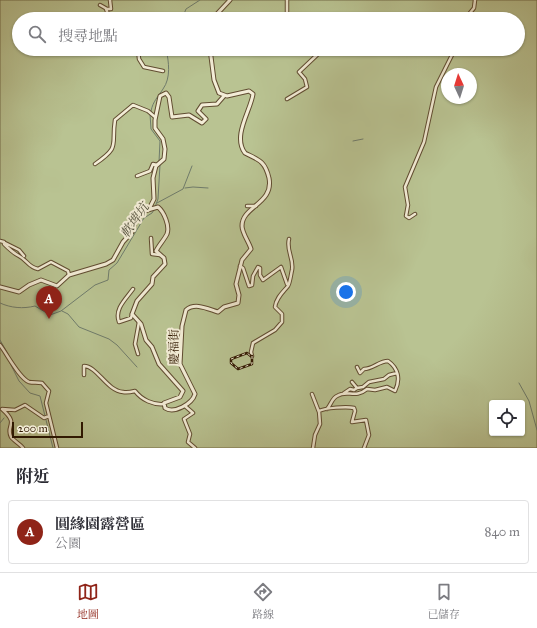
<!DOCTYPE html>
<html lang="zh-TW">
<head>
<meta charset="utf-8">
<style>
  body { margin:0; font-family:"IM FELL Great Primer","Noto Serif TC",serif; background:#f7f7f7; color:#2b2b33 }
  .controls { position:absolute; right:12px; bottom:12px; display:grid; overflow:hidden; border-radius:4px; box-shadow:0 1px 3px #0004 }
  .controls button { width:36px; height:36px; display:grid; place-items:center; padding:0; border:0; border-bottom:1px solid #e1e1e2; background:#fff; color:#2b2b33; font:20px sans-serif }
  .compass { position:absolute; left:441px; top:68px; width:36px; height:36px; border-radius:50%; background:#fff; box-shadow:0 1px 3px #0004; rotate:356deg }
  .scale { position:absolute; left:12px; bottom:10px; width:71px; box-sizing:border-box; padding-left:4px; border:2px solid #311901; border-top:0; font-size:11px; line-height:14px; white-space:nowrap; color:#311901; -webkit-text-stroke:3px #f3edd7; paint-order:stroke }
  .you { position:absolute; left:346px; top:292px; width:14px; height:14px; margin:-10px; border:3px solid #fff; border-radius:50%; background:#1a73e8; box-shadow:0 0 0 6px #1a73e833 }
  .badge { display:grid; place-items:center; width:26px; height:26px; border-radius:50%; background:#8f2418; color:#fff; font-size:13px; font-weight:700 }
  .pin { position:absolute; translate:-50% -33px; filter:drop-shadow(0 1px 2px #0008) }
  .pin::after { content:''; position:absolute; top:21px; width:14px; height:12px; background:inherit; clip-path:polygon(0 0,100% 0,50% 100%) }
  .list { margin:0; padding:0; list-style:none }
  h2 { display:flex; justify-content:space-between; align-items:center; height:52px; margin:0; padding:0 16px; font-size:17px }
  h2 small { font-size:13px; font-weight:400; color:#7c7c81 }
  .list li { display:grid; grid-template-columns:26px 1fr auto; gap:12px; align-items:center; box-sizing:border-box; height:64px; margin:0 8px 8px; padding:0 8px; border:1px solid #e1e1e2; border-radius:4px }
  .list b { display:block; font-size:15px; white-space:nowrap }
  .list p { margin:0; font-size:13px; white-space:nowrap; color:#7c7c81 }
  .list em { font-size:13px; font-style:normal; color:#7c7c81 }
  .icon { flex:none; width:22px; height:22px; fill:none; stroke:currentColor; stroke-width:2; stroke-linecap:round; stroke-linejoin:round }
  .map { position:relative; flex:none; width:537px; height:448px; overflow:hidden }
  .search { position:absolute; background:#fff; box-shadow:0 1px 3px #0004; left:12px; right:12px; top:12px; height:44px; display:flex; align-items:center; gap:10px; box-sizing:border-box; padding:0 14px; border-radius:22px; color:#7c7c81; font-size:15px }
  .sheet { height:124px; background:#fff }
  nav { display:flex; justify-content:space-around; align-items:center; box-sizing:border-box; height:56px; border-top:1px solid #e1e1e2; background:#fff; font-size:11px; color:#7c7c81 }
  nav a { display:grid; justify-items:center; gap:2px }
  nav .on { color:#8f2418 }
  .map>svg:first-child { display:block }
</style>
</head>
<body>
<div class="map">
<svg width="537" height="448" viewBox="0 0 537 448">
  <rect width="100%" height="100%" fill="#ede3c1"/>
  <filter id="stains"><feTurbulence type="fractalNoise" baseFrequency=".005" numOctaves="4"/><feColorMatrix values="0 0 0 0 .2 0 0 0 0 .09 0 0 0 0 .02 0 0 0 .5 -.17"/></filter>
  <radialGradient id="worn" r=".72"><stop offset=".6" stop-color="#630" stop-opacity="0"/><stop offset="1" stop-color="#630" stop-opacity=".3"/></radialGradient>
  <!-- green -->
  <path fill="#b9c392" stroke="#756e4a" fill-rule="evenodd" d="M 0,0 L 537,0 L 537,448 L 0,448 ZM 19,19 L 518,19 L 518,49 L 19,49 ZM 447,74 L 471,74 L 471,98 L 447,98 ZM 492,403 L 522,403 L 522,433 L 492,433 Z"/>
  <g fill="none" stroke-linecap="round" stroke-linejoin="round">
    <!-- stream -->
    <path stroke="#6f7c6c" stroke-width="1" d="M 182,19 L 186,9 L 200,0
      M 151,111 C 153,101 158,97 163,89 C 171,78 169,62 166,49
      M 150,114 L 151,129 L 160,141 L 159,162
      M 353,141 L 363,139
      M 185,188 L 193,187 L 208,188
      M 157,203 L 183,189 L 192,166
      M 155,207 L 158,199 L 160,165
      M 0,303 C 11,308 23,309 35,306 L 50,315 L 61,311 L 95,285 L 108,280 L 109,270 L 117,263 L 144,218 L 152,213 L 154,210
      M 62,311 L 68,314 L 79,327 L 109,339 L 117,345 L 137,367
      M 0,340 L 8,354
      M 10,363 L 19,381 L 30,393 L 40,396 L 53,448
      M 519,383 L 529,401 L 537,430
      M 0,423 L 4,418"/>
    <defs>
      <path id="minor" d="M 100,5 L 107,9
        M 287,15 L 295,19
        M 110,19 L 106,9 L 111,9 L 110,0
        M 287,19 L 287,0
        M 465,19 L 474,8 L 475,0
        M 138,49 L 139,59 L 144,67 L 163,71
        M 263,51 L 269,49
        M 287,99 L 307,87 L 305,79 L 299,72 L 318,54 L 320,49
        M 95,164 C 121,146 111,146 115,120 L 133,105 L 148,111 L 155,117
        M 137,176 L 150,171 L 153,164 L 157,165
        M 247,206 L 256,206
        M 415,214 L 409,218 L 406,216 L 408,205 L 405,187 L 424,142 L 436,87 L 455,49
        M 151,238 L 152,254 L 160,255
        M 0,241 L 4,242 L 4,244 C 10,250 13,253 19,256 C 27,260 28,267 38,269 L 51,262 L 68,271 L 69,275
        M 5,243 L 19,250 L 24,256
        M 240,266 L 243,268 L 249,286 L 252,285 L 253,276 L 258,267 L 260,268 L 260,275 L 263,280 L 281,267 L 287,284
        M 132,314 L 131,318 L 119,322 C 114,309 126,299 133,289
        M 0,345 C 7,354 19,378 29,382 C 33,383 38,382 42,383 L 49,391 L 46,403 L 57,448
        M 138,354 L 135,344 L 139,322
        M 252,356 L 251,352 L 253,343 L 275,330 L 282,322 L 282,314 L 275,307 C 276,298 283,292 288,286 C 290,283 291,274 292,270 C 294,258 286,251 289,239
        M 84,375 L 84,366 C 97,366 107,391 123,392 C 127,393 131,392 135,391 C 142,400 153,405 164,404
        M 352,382 L 357,388 L 363,387 L 369,382 L 384,379 L 389,375 L 397,373
        M 344,393 L 350,389 L 354,390 L 357,388
        M 312,394 L 319,412
        M 185,406 L 193,413 L 184,419 L 190,434 L 188,442 L 195,448
        M 327,409 C 331,405 332,398 337,396 C 347,389 355,399 367,389 L 375,390 L 387,387 L 395,391 C 401,379 398,368 388,361 C 379,361 373,369 364,369 L 360,373 L 357,367
        M 23,448 C 20,444 14,441 11,437 C 5,425 20,425 2,409 L 15,410 L 25,405 L 44,418 L 49,416
        M 313,448 L 315,435 L 320,424 L 319,411 C 325,408 347,406 354,408 L 355,411 L 352,422 L 366,420 L 369,435 L 364,448"/>
      <path id="tertiary" d="M 217,19 L 216,15 L 230,0
        M 149,209 L 154,199 L 153,178 L 156,166 L 164,159 L 165,149 L 163,139 L 155,128 L 155,120 L 160,96 L 166,93 L 169,97 L 172,117 L 189,115 L 202,123 L 206,119 L 198,111 L 202,105 L 217,104 L 224,96
        M 0,287 L 19,292 L 29,285 L 41,280 L 57,286 L 69,275 L 106,264 L 113,260 L 123,242 L 132,232 L 135,222 L 141,212 L 158,207 C 164,212 170,226 167,234 C 164,240 159,245 156,251 L 164,258 L 165,264 L 153,277 L 152,284 L 137,301 L 132,314 L 141,324 L 146,340 L 152,347 L 159,364 L 183,391 L 180,397 L 164,403 L 165,408 C 174,414 192,404 195,394 L 180,364 L 182,326 L 186,310 C 195,302 208,309 218,312 L 224,307 L 238,303 L 239,295 L 236,284 L 242,260 L 251,249 C 249,242 242,233 242,226 C 242,206 274,204 269,178 C 265,161 259,160 245,153 C 232,136 251,110 253,94 L 249,91 L 227,96 L 219,93 L 214,80 L 210,49"/>
    </defs>
    <!-- minor casing -->
    <use href="#minor" stroke="#604c31" stroke-width="4.5"/>
    <!-- tertiary casing -->
    <use href="#tertiary" stroke="#604c31" stroke-width="5"/>
    <!-- minor -->
    <use href="#minor" stroke="#f3edd7" stroke-width="2.5"/>
    <!-- tertiary -->
    <use href="#tertiary" stroke="#f3edd7" stroke-width="3"/>
    <defs>
      <path id="rail" d="M 252,356 L 252,364 L 238,369 L 231,363 L 231,359 L 247,353 L 252,357"/>
    </defs>
    <!-- rail casing -->
    <use href="#rail" stroke="#311901" stroke-width="2.5"/>
    <!-- rail -->
    <use href="#rail" stroke="#f3edd7" stroke-width="1" stroke-dasharray="3" stroke-linecap="butt"/>
  </g>
  <g text-anchor="middle" stroke-width="4" stroke-linejoin="round" paint-order="stroke">
    <!-- street labels -->
    <g font-size="12" fill="#311901" stroke="#f3edd7">
      <text transform="translate(174 347) rotate(-91)" y="4">慶福街</text>
    </g>
    <!-- water labels -->
    <g font-size="13" font-style="italic" fill="#55533f" stroke="#f3edd7">
      <text transform="translate(134 220) rotate(-55)" y="5">軟埤坑</text>
    </g>
  </g>
  <rect width="100%" height="100%" filter="url(#stains)"/>
  <rect width="100%" height="100%" fill="url(#worn)"/>
</svg>
<div class="controls">
<button><svg class="icon" aria-label="locate" viewBox="0 0 24 24"><circle cx="12" cy="12" r="6"/><path d="M12 2v4M12 18v4M2 12h4M18 12h4"/></svg></button>
</div>
<svg class="compass" viewBox="-18 -18 36 36"><path d="M0-13l5 13h-10z" fill="#e53935"/><path d="M0 13l5-13h-10z" fill="#7c7c81"/></svg>
<div class="scale">200 m</div>
<div class="you"></div>
<div class="pin badge" style="left:49px;top:319px">A</div>
<div class="search"><svg class="icon" aria-label="search" viewBox="0 0 24 24"><circle cx="10" cy="10" r="6"/><path d="M15 15l6 6"/></svg>搜尋地點</div>
</div>
<section class="sheet">
<h2>附近<small></small></h2>
<ul class="list">
<li><span class="badge">A</span><div><b>圓緣園露營區</b><p>公園</p></div><em>840 m</em></li>
</ul>
</section>
<nav>
<a class="on"><svg class="icon" aria-label="map" viewBox="0 0 24 24"><path d="M3 6l6-2 6 2 6-2v14l-6 2-6-2-6 2zM9 4v14M15 6v14"/></svg>地圖</a>
<a><svg class="icon" aria-label="directions" viewBox="0 0 24 24"><path d="M12 3l9 9-9 9-9-9zM9 14v-3h6M13 9l2 2-2 2"/></svg>路線</a>
<a><svg class="icon" aria-label="saved" viewBox="0 0 24 24"><path d="M7 4h10v16l-5-4-5 4z"/></svg>已儲存</a>
</nav>
</body>
</html>
